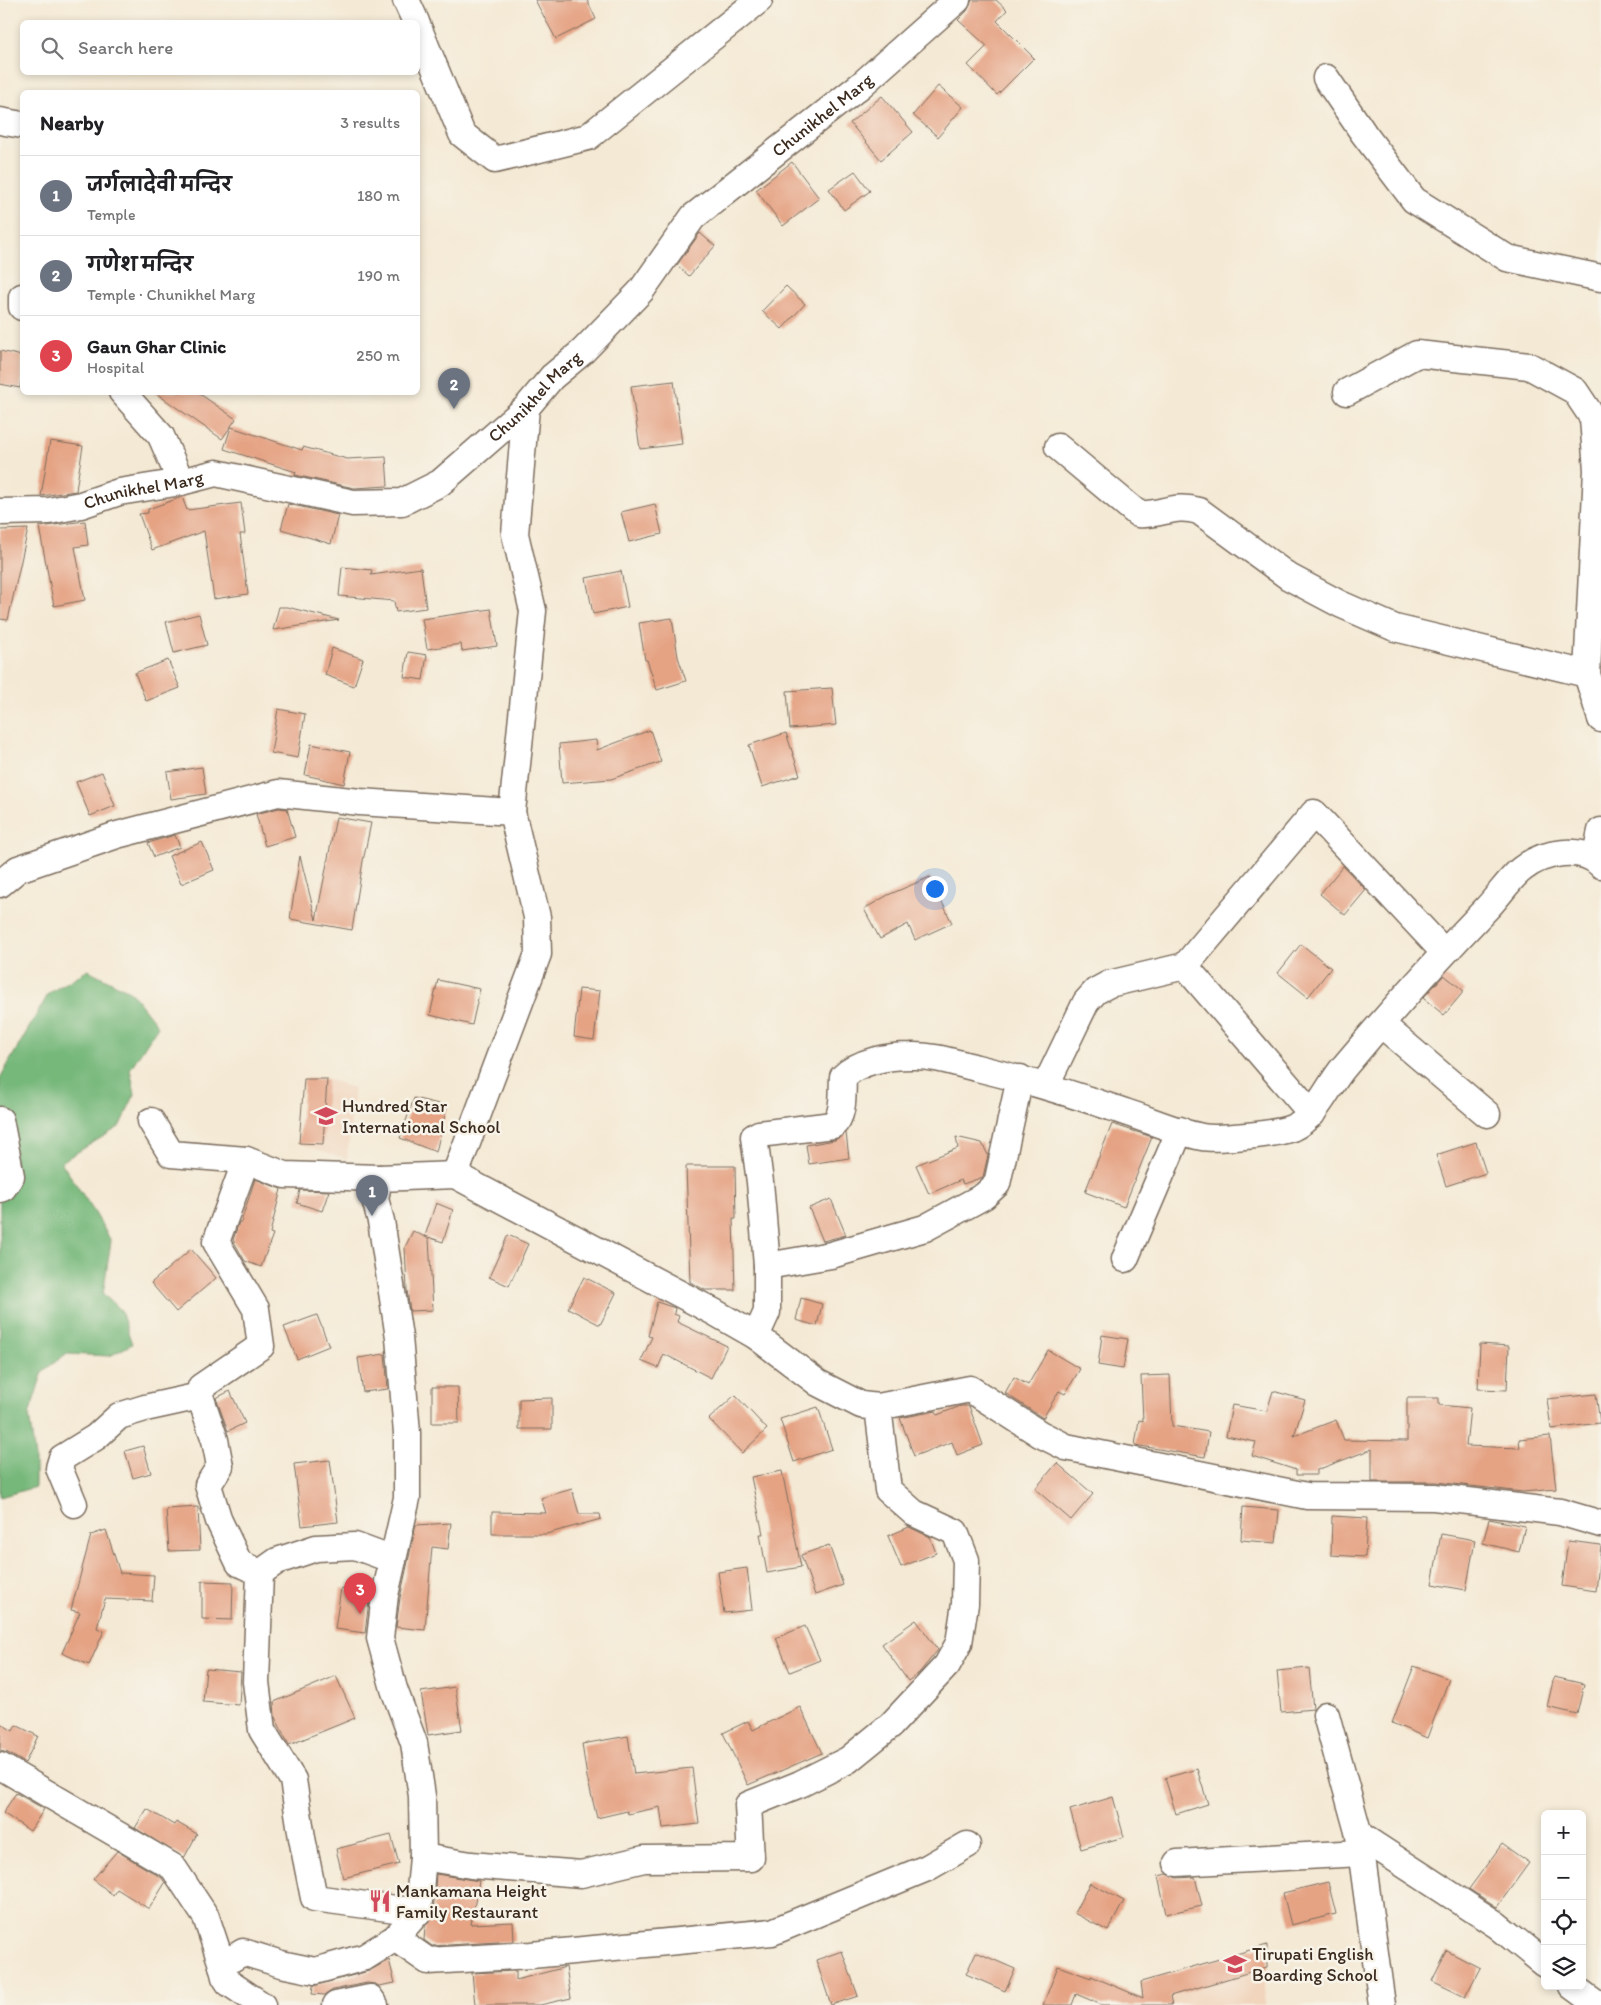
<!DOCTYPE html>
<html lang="en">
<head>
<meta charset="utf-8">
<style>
  body { margin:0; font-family:Itim,"Playpen Sans Deva",sans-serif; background:#f6f6f6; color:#202124 }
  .controls { position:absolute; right:15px; bottom:15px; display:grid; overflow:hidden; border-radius:8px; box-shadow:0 2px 8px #0003 }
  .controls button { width:45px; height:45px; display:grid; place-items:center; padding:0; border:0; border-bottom:1px solid #e0e0e0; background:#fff; color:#202124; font:25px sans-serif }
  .you { position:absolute; left:934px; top:888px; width:18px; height:18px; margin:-12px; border:4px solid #fff; border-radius:50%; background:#1a73e8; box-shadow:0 0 0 8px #1a73e833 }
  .badge { display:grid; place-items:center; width:32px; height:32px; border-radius:50%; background:#0f766e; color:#fff; font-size:16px; font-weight:700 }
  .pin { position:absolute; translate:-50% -41px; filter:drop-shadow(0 1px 2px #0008) }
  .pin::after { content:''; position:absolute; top:26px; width:18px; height:15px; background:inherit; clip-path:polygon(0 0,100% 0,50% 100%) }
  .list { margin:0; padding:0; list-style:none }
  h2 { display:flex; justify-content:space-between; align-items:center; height:65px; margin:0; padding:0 20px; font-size:21px }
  h2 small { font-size:16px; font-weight:400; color:#757577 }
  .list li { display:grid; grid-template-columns:32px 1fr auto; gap:15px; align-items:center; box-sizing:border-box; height:80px; padding:0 20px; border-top:1px solid #e0e0e0 }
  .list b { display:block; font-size:19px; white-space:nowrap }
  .list p { margin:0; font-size:16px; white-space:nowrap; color:#757577 }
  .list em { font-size:16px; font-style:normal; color:#757577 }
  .icon { flex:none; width:28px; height:28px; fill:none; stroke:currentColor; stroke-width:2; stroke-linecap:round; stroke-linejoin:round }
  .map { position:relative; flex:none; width:1601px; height:2005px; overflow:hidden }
  .search { position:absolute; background:#fff; box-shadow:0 2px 8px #0003; left:20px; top:20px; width:400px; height:55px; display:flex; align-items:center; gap:12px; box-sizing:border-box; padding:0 18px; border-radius:8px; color:#757577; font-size:19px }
  .panel { position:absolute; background:#fff; box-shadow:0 2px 8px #0003; left:20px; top:90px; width:400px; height:305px; border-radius:8px }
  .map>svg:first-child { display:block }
</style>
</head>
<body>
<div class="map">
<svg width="1601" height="2005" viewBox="0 0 1601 2005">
  <rect width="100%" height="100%" fill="#f7f3e8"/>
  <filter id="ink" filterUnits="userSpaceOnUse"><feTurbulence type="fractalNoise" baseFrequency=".02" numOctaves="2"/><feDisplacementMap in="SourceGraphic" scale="10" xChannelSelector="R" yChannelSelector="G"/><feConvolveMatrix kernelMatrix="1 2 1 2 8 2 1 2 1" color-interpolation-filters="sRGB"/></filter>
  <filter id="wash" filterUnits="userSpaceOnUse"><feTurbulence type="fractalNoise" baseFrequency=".0096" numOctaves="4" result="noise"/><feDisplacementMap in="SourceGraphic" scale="20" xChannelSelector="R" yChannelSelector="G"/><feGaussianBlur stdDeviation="1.12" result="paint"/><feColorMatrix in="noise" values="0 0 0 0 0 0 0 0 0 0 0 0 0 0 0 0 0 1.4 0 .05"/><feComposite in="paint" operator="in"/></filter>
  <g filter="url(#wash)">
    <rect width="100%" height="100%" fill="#f4e9d4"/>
    <!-- built -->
    <path fill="#f1d5bd" d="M 304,1079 L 327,1079 L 354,1088 L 347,1159 L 299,1143 Z
      M 1267,1945 L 1264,2005 L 1143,2005 L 1141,1982 Z"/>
    <!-- forest -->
    <path fill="#76b87a" stroke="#58714c" d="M 88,970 L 131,992 L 158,1026 L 130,1069 L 135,1094 L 119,1127 L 61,1162 L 95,1213 L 111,1241 L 103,1294 L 121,1311 L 132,1344 L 110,1356 L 66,1354 L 43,1371 L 29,1415 L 35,1458 L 35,1487 L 0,1497 L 0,1078 L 49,993 Z"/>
    <g id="blocks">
      <!-- building -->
      <path fill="#e5a384" d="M 535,0 L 587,0 L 596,19 L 556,39 Z
        M 972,0 L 996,0 L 1007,10 L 997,21 L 1034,58 L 997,95 L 968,65 L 987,46 L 958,20 L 967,11 Z
        M 938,86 L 963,107 L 938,137 L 913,115 Z
        M 882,96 L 913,132 L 881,160 L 850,123 Z
        M 792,162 L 819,198 L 783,226 L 756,190 Z
        M 855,171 L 870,191 L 844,210 L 829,189 Z
        M 700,233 L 715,246 L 689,276 L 677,265 Z
        M 786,286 L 805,304 L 782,329 L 762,311 Z
        M 0,351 L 22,356 L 22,378 L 20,388 L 0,384 Z
        M 674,381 L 682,444 L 640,449 L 631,386 Z
        M 154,392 L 197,392 L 236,419 L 222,439 Z
        M 231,427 L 302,450 L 303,447 L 347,459 L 386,457 L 388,486 L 354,488 L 295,475 L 296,472 L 224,449 Z
        M 50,441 L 83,446 L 77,483 L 76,491 L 41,496 Z
        M 182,497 L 187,510 L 241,503 L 245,534 L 240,534 L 248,594 L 214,599 L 204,531 L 152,550 L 139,514 L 148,513 L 148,509 Z
        M 288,504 L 338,515 L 331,544 L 281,529 Z
        M 655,504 L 662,534 L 629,542 L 621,512 Z
        M 85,521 L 88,545 L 75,547 L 85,600 L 54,606 L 39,527 Z
        M 28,529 L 8,620 L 0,619 L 0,530 Z
        M 342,567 L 372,570 L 371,575 L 421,568 L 426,608 L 396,612 L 394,601 L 339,596 Z
        M 621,571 L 628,607 L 593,614 L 586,578 Z
        M 279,607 L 287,607 L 339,620 L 273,630 Z
        M 491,609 L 497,646 L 462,651 L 461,644 L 427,649 L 422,619 Z
        M 199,614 L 207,645 L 174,653 L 166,622 Z
        M 672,618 L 678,657 L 686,681 L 657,690 L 647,660 L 645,660 L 639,623 Z
        M 332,648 L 363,659 L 354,686 L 325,675 Z
        M 408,652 L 427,655 L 423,680 L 404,677 Z
        M 168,660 L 180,688 L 146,701 L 135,673 Z
        M 832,688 L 836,725 L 790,729 L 787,691 Z
        M 278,709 L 305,714 L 298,758 L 271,753 Z
        M 650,730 L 661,762 L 611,779 L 562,783 L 559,744 L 596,740 L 597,750 Z
        M 786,733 L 800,775 L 762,787 L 749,745 Z
        M 311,744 L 350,752 L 344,784 L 305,775 Z
        M 202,767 L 206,794 L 171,799 L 167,772 Z
        M 102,772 L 115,806 L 90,816 L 76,782 Z
        M 279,808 L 287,809 L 295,837 L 265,846 L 256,814 Z
        M 336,817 L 371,823 L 363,861 L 352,930 L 290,919 L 300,856 L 316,920 Z
        M 175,835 L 180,847 L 154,857 L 148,843 Z
        M 202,842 L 214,870 L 181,884 L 169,856 Z
        M 1343,866 L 1366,890 L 1345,915 L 1320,894 Z
        M 930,877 L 952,923 L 915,940 L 908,924 L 880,939 L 864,909 L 888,895 Z
        M 1301,944 L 1331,968 L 1308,997 L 1278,973 Z
        M 1444,975 L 1464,991 L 1444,1015 L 1423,998 Z
        M 438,980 L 480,989 L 472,1025 L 430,1015 Z
        M 579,989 L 600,991 L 594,1040 L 574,1037 Z
        M 304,1079 L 327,1079 L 323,1144 L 299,1143 Z
        M 414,1098 L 447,1106 L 436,1152 L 400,1138 Z
        M 1112,1124 L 1152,1137 L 1124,1207 L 1085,1192 Z
        M 846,1133 L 849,1158 L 809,1164 L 806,1145 L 835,1140 Z
        M 956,1137 L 982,1143 L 988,1155 L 983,1177 L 963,1184 L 961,1180 L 929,1194 L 916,1165 L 958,1148 Z
        M 1476,1142 L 1486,1173 L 1446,1186 L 1436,1155 Z
        M 686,1166 L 735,1166 L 736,1219 L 733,1219 L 735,1290 L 705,1290 L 690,1282 Z
        M 255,1179 L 281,1189 L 270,1233 L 273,1234 L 261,1267 L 245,1261 L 233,1240 L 239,1222 L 241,1222 Z
        M 300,1190 L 329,1191 L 322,1211 L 297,1203 Z
        M 831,1199 L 846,1235 L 823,1241 L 809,1208 Z
        M 436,1203 L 453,1210 L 443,1242 L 425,1236 Z
        M 413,1231 L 429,1239 L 433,1310 L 410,1311 L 407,1290 L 405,1247 Z
        M 508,1235 L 528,1244 L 509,1286 L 489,1277 Z
        M 191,1249 L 216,1278 L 176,1312 L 151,1283 Z
        M 584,1277 L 616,1293 L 600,1325 L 568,1308 Z
        M 801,1298 L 822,1304 L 817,1326 L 796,1320 Z
        M 657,1302 L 675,1308 L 674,1314 L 679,1316 L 677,1322 L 727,1346 L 711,1378 L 664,1354 L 658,1368 L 641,1361 L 652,1337 L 648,1336 Z
        M 317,1315 L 329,1346 L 297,1359 L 284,1327 Z
        M 1102,1335 L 1128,1339 L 1123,1369 L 1098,1365 Z
        M 1480,1344 L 1509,1346 L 1507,1390 L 1478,1389 Z
        M 1048,1350 L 1080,1369 L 1065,1394 L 1059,1391 L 1043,1418 L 1005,1393 L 1014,1377 L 1028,1385 Z
        M 385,1354 L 388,1389 L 363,1392 L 358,1358 Z
        M 1170,1375 L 1172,1426 L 1209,1432 L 1205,1457 L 1135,1445 L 1139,1420 L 1143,1421 L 1141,1376 Z
        M 432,1387 L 458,1387 L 459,1423 L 432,1423 Z
        M 230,1391 L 245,1423 L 228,1431 L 216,1398 Z
        M 1273,1391 L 1305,1400 L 1294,1436 L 1336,1420 L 1344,1440 L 1407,1441 L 1407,1398 L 1439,1398 L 1439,1405 L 1470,1408 L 1466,1446 L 1520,1448 L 1519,1439 L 1550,1436 L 1556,1489 L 1523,1492 L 1436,1482 L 1372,1482 L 1372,1449 L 1317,1470 L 1317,1475 L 1296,1475 L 1296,1470 L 1252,1456 L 1256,1442 L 1226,1436 L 1232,1405 L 1267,1411 Z
        M 1596,1394 L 1600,1423 L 1551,1429 L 1547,1399 Z
        M 735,1395 L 767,1429 L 742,1453 L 709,1419 Z
        M 552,1398 L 552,1429 L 519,1429 L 519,1399 Z
        M 961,1406 L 969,1406 L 983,1445 L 957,1455 L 952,1442 L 914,1456 L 900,1418 L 936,1411 L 937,1415 Z
        M 818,1407 L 832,1449 L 794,1462 L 780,1419 Z
        M 143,1446 L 151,1473 L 133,1478 L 125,1451 Z
        M 330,1460 L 338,1522 L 302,1526 L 294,1464 Z
        M 1057,1463 L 1093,1494 L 1071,1520 L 1035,1489 Z
        M 782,1471 L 801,1567 L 767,1573 L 760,1534 L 763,1534 L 751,1477 Z
        M 572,1489 L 579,1514 L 600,1514 L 601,1519 L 546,1534 L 492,1534 L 492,1512 L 546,1513 L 541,1498 Z
        M 198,1507 L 200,1550 L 169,1551 L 166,1509 Z
        M 1243,1507 L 1279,1510 L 1276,1543 L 1241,1540 Z
        M 1332,1516 L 1367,1518 L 1365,1557 L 1331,1555 Z
        M 1489,1519 L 1525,1526 L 1519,1552 L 1483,1543 Z
        M 451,1523 L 448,1549 L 432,1547 L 425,1630 L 396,1627 L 400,1598 L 416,1525 Z
        M 909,1527 L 930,1537 L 936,1553 L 901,1567 L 888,1536 Z
        M 106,1530 L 120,1573 L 154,1575 L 152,1601 L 105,1599 L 97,1628 L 104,1631 L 89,1665 L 62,1653 L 80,1612 L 71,1610 L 91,1535 Z
        M 1441,1534 L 1475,1540 L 1466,1590 L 1432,1584 Z
        M 1568,1541 L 1601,1545 L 1596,1591 L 1562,1586 Z
        M 829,1545 L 843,1585 L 815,1595 L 801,1555 Z
        M 747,1568 L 752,1610 L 724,1613 L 718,1572 Z
        M 202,1581 L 233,1582 L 232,1620 L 202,1619 Z
        M 341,1588 L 370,1592 L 365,1633 L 335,1629 Z
        M 916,1620 L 938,1650 L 919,1673 L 908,1681 L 882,1644 Z
        M 805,1626 L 820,1660 L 790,1672 L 776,1638 Z
        M 1414,1666 L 1449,1679 L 1427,1738 L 1392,1723 Z
        M 1309,1668 L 1313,1709 L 1281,1712 L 1277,1671 Z
        M 206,1669 L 241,1672 L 239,1705 L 203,1702 Z
        M 336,1676 L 355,1718 L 289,1745 L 275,1717 L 274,1702 Z
        M 1554,1677 L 1584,1684 L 1577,1714 L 1547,1707 Z
        M 455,1687 L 462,1730 L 428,1735 L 421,1692 Z
        M 800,1707 L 822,1753 L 748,1785 L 723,1733 L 748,1721 L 753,1730 Z
        M 0,1723 L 13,1731 L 16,1725 L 38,1736 L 25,1763 L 8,1753 L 0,1751 Z
        M 628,1736 L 634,1774 L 692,1768 L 699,1824 L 663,1828 L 660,1807 L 628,1814 L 627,1811 L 597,1818 L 587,1777 L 582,1744 Z
        M 1197,1769 L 1208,1804 L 1176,1814 L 1165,1778 Z
        M 16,1793 L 44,1809 L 30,1831 L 3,1813 Z
        M 1113,1797 L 1124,1837 L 1081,1849 L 1070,1810 Z
        M 147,1809 L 174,1825 L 176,1822 L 197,1834 L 184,1858 L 135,1828 Z
        M 391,1835 L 399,1864 L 343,1878 L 336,1849 Z
        M 1502,1844 L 1529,1863 L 1497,1907 L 1469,1889 Z
        M 117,1851 L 162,1878 L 165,1883 L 149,1909 L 117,1889 L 113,1895 L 93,1879 Z
        M 436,1874 L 479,1881 L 471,1924 L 513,1922 L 514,1941 L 432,1946 L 424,1940 L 425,1927 L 433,1914 Z
        M 1167,1874 L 1177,1878 L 1195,1877 L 1202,1906 L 1166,1914 L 1158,1876 Z
        M 1328,1882 L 1336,1914 L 1291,1925 L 1283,1893 Z
        M 1090,1883 L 1124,1901 L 1108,1931 L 1074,1913 Z
        M 1267,1945 L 1267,1967 L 1170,1996 L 1172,2005 L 1102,2005 L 1076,1994 L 1072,2005 L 1043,2005 L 1058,1966 L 1091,1978 L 1091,1976 L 1143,1998 L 1141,1982 Z
        M 842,1951 L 858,1996 L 831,2005 L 816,1960 Z
        M 1447,1951 L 1480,1968 L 1465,1997 L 1432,1981 Z
        M 976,1952 L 1015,1969 L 1005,1991 L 966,1974 Z
        M 389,1960 L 395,1983 L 379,1986 L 375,1984 L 367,1983 L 333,1990 L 325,1995 L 312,1994 L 313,1986 L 369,1971 Z
        M 566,1967 L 571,1998 L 540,2005 L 475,2005 L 472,1973 L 516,1971 L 516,1980 Z"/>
    </g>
  </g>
  <g filter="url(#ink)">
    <use href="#blocks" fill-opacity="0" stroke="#7c6d5e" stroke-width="1"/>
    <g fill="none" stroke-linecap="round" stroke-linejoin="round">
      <defs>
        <g id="minor">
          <path d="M 406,0 L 416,22"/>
          <path d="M 418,27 L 462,134 L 495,160 L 588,137 L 759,0"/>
          <path d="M 1326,78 L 1364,134 L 1414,200 L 1507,258 L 1601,278"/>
          <path d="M 0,121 L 22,125"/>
          <path d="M 22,297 L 22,307"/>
          <path d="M 122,392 L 161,436 L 181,482"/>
          <path d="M 1347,392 L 1417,354 L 1529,366 L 1575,391 L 1593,418 L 1597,470 L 1587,674 L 1601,719"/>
          <path d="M 1058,447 L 1138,514 C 1162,516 1173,503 1199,511 L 1289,577 L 1340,604 L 1395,628 L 1587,674"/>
          <path id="s1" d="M 0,512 L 49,511 L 81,505 L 119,492 L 181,482 L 216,473 L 353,503 L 402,502 L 440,483 L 526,408 L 552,377 L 582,352 L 641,291 L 693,217 L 861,85 L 957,0"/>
          <path d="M 1595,859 L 1601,831"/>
          <path d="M 0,884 L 18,869 L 117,835 L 278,793 L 360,802 L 512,812"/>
          <path d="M 1185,966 L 1312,1114"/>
          <path d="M 1381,1024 L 1487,1114"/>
          <path d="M 1046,1085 L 1086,1002 L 1096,991 L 1109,984 L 1185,966 L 1314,813 L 1444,952"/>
          <path d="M 0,1120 L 11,1176 L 3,1188 L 0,1189"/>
          <path d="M 151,1121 L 171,1154 L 246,1160 L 285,1175 L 379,1178"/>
          <path d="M 246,1160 L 216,1242 L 256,1309 L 261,1346 L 201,1387 L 200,1396 L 215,1440 L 220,1466 L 208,1485 L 219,1521 L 239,1563 L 260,1573 L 256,1682 L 262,1730 L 293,1780 L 302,1838 L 314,1898 L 418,1912"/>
          <path d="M 455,1175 L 538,954 L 537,917 L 512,812 L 533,611 L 515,534 L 526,408"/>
          <path d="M 1125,1259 L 1180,1130"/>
          <path d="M 767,1266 L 831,1255 L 925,1228 L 984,1196 L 997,1184 L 1020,1078"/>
          <path d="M 756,1336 L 767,1312 L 767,1266 L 760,1182 L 754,1137 L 759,1134 L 833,1125 C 845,1115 842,1092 843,1077 C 859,1061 888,1056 911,1056 C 933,1055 956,1063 977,1068 C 1027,1080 1076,1095 1125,1112 C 1150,1120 1176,1132 1202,1137 C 1217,1140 1277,1134 1292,1128 C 1317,1117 1327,1087 1344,1067 C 1389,1013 1437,960 1486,909 C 1497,898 1511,877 1522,869 C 1543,852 1582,845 1601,865"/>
          <path d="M 74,1504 L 59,1468 L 62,1458 L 96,1437 L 119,1416 L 145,1408 L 200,1396"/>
          <path d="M 260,1573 L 277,1561 L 316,1548 L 355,1546 L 393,1560"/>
          <path d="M 1326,1715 L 1359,1835 L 1382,2005"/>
          <path d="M 0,1766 L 173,1867 L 206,1917 L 222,1965"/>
          <path d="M 1359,1835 L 1497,1925 L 1545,1964"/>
          <path d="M 423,1857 L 471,1865 L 581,1874 L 644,1859 L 751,1858 L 748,1805 L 800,1784 L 848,1760 L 891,1725 L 947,1665 L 959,1643 L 965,1604 L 966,1560 L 955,1532 L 914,1513 L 888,1490 L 878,1407"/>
          <path d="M 1177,1863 L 1361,1853"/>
          <path d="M 395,1938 L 428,1961 L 531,1955 L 772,1932 L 927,1868 L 967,1845"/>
          <path d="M 1572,1986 L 1598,2005"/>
          <path d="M 262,2005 L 229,1983 L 225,1977 L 222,1965 L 243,1952 L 281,1964 L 315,1971 L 365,1957 L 395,1938 L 418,1912 L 423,1857 L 422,1796 L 414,1743 L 394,1689 L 380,1638 L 385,1595 L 407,1498 L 407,1433 L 399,1337 L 381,1221 L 375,1199 L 379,1178 L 455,1175 L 714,1312 L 756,1336 L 818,1383 L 861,1405 L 878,1407 L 970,1389 L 1040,1434 L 1066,1447 L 1307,1496 L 1434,1497 L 1560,1512 L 1601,1524"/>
          <path d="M 336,2005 L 370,1998 L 375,2005"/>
        </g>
      </defs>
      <!-- minor casing -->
      <use href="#minor" stroke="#7c6d5e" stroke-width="29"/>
      <!-- minor -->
      <use href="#minor" stroke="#fff" stroke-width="26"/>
    </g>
  </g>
  <!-- icons -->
  <defs>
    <symbol id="school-bare" viewBox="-9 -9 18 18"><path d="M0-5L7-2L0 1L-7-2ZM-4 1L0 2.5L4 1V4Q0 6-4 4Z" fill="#d1495b" stroke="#f7f3e8" stroke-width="2.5" paint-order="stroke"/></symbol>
    <symbol id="restaurant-bare" viewBox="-9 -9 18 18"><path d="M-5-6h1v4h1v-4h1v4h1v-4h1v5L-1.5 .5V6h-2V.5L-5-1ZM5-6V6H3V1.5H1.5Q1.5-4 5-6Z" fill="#d1495b" stroke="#f7f3e8" stroke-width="2.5" paint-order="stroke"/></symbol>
  </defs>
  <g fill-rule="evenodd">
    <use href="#school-bare" x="310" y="1100" width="32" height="32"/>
    <use href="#restaurant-bare" x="364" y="1885" width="32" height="32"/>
    <use href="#school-bare" x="1219" y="1948" width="32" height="32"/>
  </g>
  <g text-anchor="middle" stroke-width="5" stroke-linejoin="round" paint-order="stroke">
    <!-- street labels -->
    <g font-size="18" fill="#3b2a1e" stroke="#f7f3e8">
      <text dy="6" stroke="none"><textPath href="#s1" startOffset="986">Chunikhel Marg</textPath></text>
      <text dy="6" stroke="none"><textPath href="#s1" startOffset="581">Chunikhel Marg</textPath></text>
      <text dy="6" stroke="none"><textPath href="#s1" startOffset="146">Chunikhel Marg</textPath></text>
    </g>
    <!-- poi labels -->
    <g font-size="18" fill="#3b2a1e" stroke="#f7f3e8" text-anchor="start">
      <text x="342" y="1112">Hundred Star<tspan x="342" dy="21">International School</tspan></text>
      <text x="396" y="1897">Mankamana Height<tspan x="396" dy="21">Family Restaurant</tspan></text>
      <text x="1252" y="1960">Tirupati English<tspan x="1252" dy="21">Boarding School</tspan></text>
    </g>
  </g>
</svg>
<div class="controls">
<button>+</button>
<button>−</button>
<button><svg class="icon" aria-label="locate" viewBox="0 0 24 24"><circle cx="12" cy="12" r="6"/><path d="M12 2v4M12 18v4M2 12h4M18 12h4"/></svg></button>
<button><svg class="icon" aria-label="layers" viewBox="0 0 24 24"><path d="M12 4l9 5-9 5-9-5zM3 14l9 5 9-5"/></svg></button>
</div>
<div class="you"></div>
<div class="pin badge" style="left:372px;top:1216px;background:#6b7280">1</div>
<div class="pin badge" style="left:454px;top:409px;background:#6b7280">2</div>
<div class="pin badge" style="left:360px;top:1614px;background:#e0444e">3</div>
<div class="search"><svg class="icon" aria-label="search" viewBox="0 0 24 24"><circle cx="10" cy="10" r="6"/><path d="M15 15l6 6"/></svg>Search here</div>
<section class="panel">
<h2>Nearby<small>3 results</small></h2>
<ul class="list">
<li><span class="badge" style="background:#6b7280">1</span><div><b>जर्गलादेवी मन्दिर</b><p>Temple</p></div><em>180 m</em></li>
<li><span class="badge" style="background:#6b7280">2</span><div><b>गणेश मन्दिर</b><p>Temple · Chunikhel Marg</p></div><em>190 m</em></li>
<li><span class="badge" style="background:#e0444e">3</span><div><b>Gaun Ghar Clinic</b><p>Hospital</p></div><em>250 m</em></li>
</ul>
</section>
</div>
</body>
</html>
